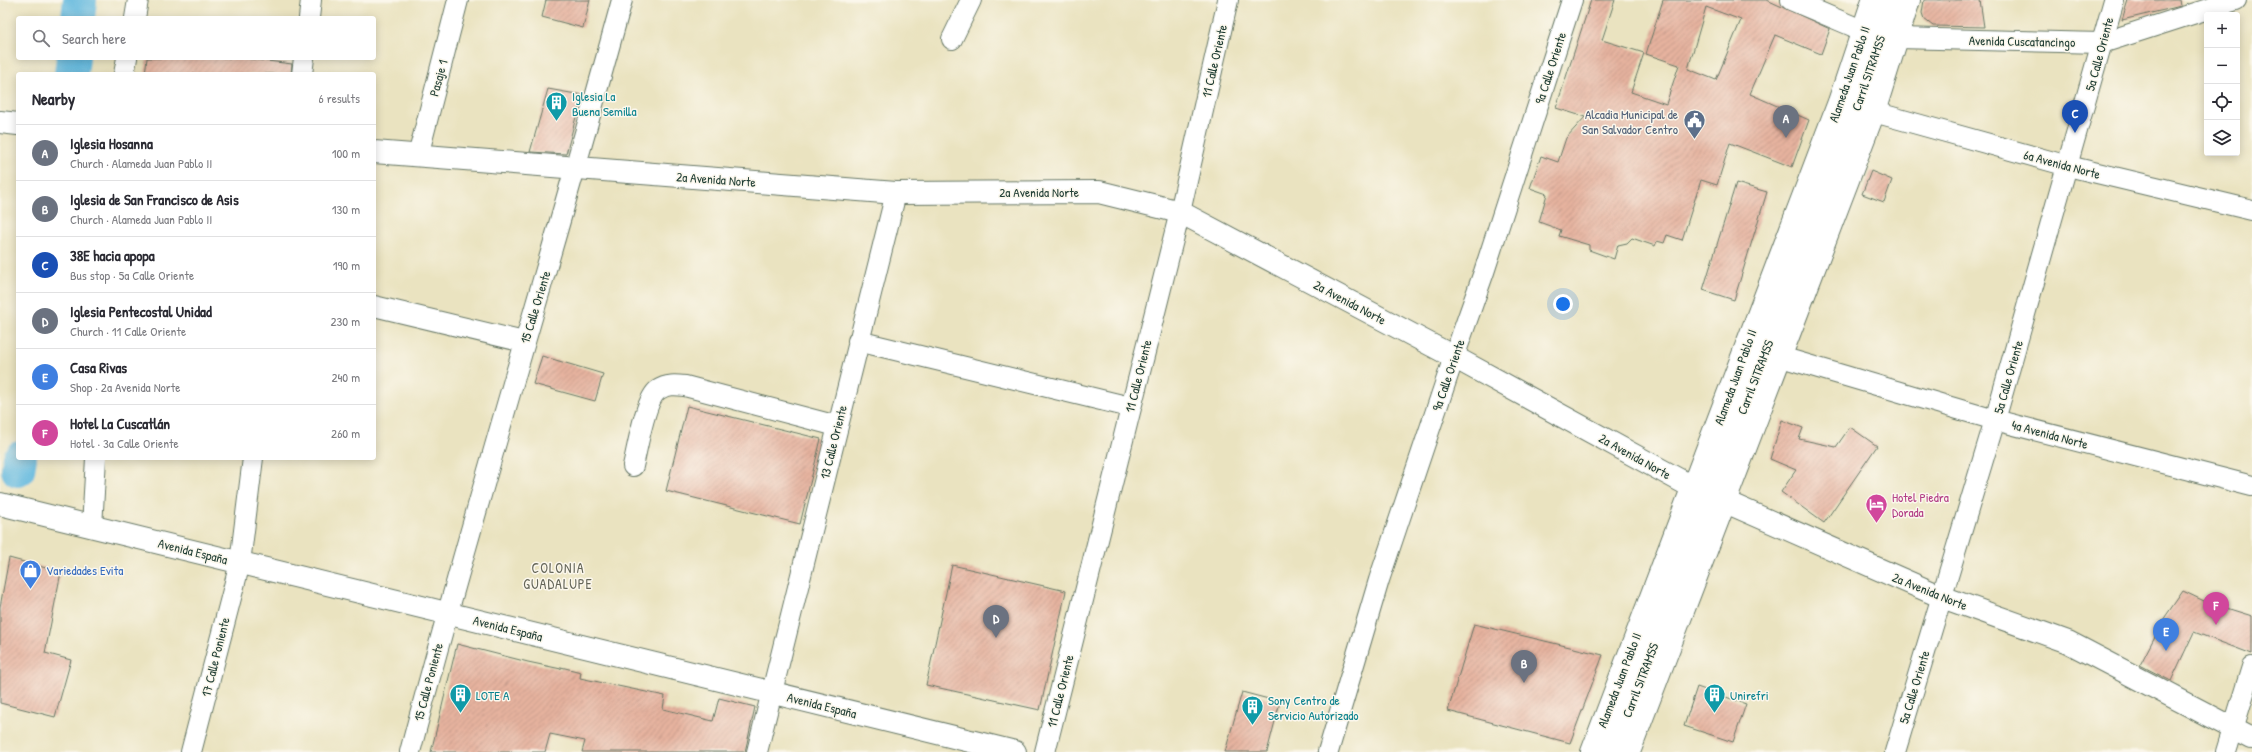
<!DOCTYPE html>
<html lang="en">
<head>
<meta charset="utf-8">
<style>
  body { margin:0; font-family:"Patrick Hand",sans-serif; background:#f7f7f7; color:#2b2b33 }
  .controls { position:absolute; right:12px; top:12px; display:grid; overflow:hidden; border-radius:4px; box-shadow:0 2px 10px #0003 }
  .controls button { width:36px; height:36px; display:grid; place-items:center; padding:0; border:0; border-bottom:1px solid #e1e1e2; background:#fff; color:#2b2b33; font:20px sans-serif }
  .you { position:absolute; left:1563px; top:304px; width:14px; height:14px; margin:-10px; border:3px solid #fff; border-radius:50%; background:#1a73e8; box-shadow:0 0 0 6px #1a73e833 }
  .badge { display:grid; place-items:center; width:26px; height:26px; border-radius:50%; background:#b5179e; color:#fff; font-size:13px; font-weight:700 }
  .pin { position:absolute; translate:-50% -33px; filter:drop-shadow(0 1px 2px #0008) }
  .pin::after { content:''; position:absolute; top:21px; width:14px; height:12px; background:inherit; clip-path:polygon(0 0,100% 0,50% 100%) }
  .list { margin:0; padding:0; list-style:none }
  h2 { display:flex; justify-content:space-between; align-items:center; height:52px; margin:0; padding:0 16px; font-size:17px }
  h2 small { font-size:13px; font-weight:400; color:#7c7c81 }
  .list li { display:grid; grid-template-columns:26px 1fr auto; gap:12px; align-items:center; box-sizing:border-box; height:56px; padding:0 16px; border-top:1px solid #e1e1e2 }
  .list b { display:block; font-size:15px; white-space:nowrap }
  .list p { margin:0; font-size:13px; white-space:nowrap; color:#7c7c81 }
  .list em { font-size:13px; font-style:normal; color:#7c7c81 }
  .icon { flex:none; width:22px; height:22px; fill:none; stroke:currentColor; stroke-width:2; stroke-linecap:round; stroke-linejoin:round }
  .map { position:relative; flex:none; width:2252px; height:752px; overflow:hidden }
  .search { position:absolute; background:#fff; box-shadow:0 2px 10px #0003; left:16px; top:16px; width:360px; height:44px; display:flex; align-items:center; gap:10px; box-sizing:border-box; padding:0 14px; border-radius:4px; color:#7c7c81; font-size:15px }
  .panel { position:absolute; background:#fff; box-shadow:0 2px 10px #0003; left:16px; top:72px; width:360px; height:388px; border-radius:4px }
  .map>svg:first-child { display:block }
</style>
</head>
<body>
<div class="map">
<svg width="2252" height="752" viewBox="0 0 2252 752">
  <defs>
    <pattern id="building-hatch" width="6" height="6" patternUnits="userSpaceOnUse"><rect width="6" height="6" fill="#e6b29f"/><path d="M-1 1l2-2M0 6l6-6M5 7l2-2" fill="none" stroke="#ba9282"/></pattern>
  </defs>
  <rect width="100%" height="100%" fill="#fbf7ec"/>
  <filter id="ink" filterUnits="userSpaceOnUse"><feTurbulence type="fractalNoise" baseFrequency=".025" numOctaves="2"/><feDisplacementMap in="SourceGraphic" scale="8" xChannelSelector="R" yChannelSelector="G"/><feConvolveMatrix kernelMatrix="1 2 1 2 8 2 1 2 1" color-interpolation-filters="sRGB"/></filter>
  <filter id="wash" filterUnits="userSpaceOnUse"><feTurbulence type="fractalNoise" baseFrequency=".012" numOctaves="4" result="noise"/><feDisplacementMap in="SourceGraphic" scale="16" xChannelSelector="R" yChannelSelector="G"/><feGaussianBlur stdDeviation="0.9" result="paint"/><feColorMatrix in="noise" values="0 0 0 0 0 0 0 0 0 0 0 0 0 0 0 0 0 1.4 0 .05"/><feComposite in="paint" operator="in"/></filter>
  <g filter="url(#wash)">
    <rect width="100%" height="100%" fill="#eae3c0"/>
    <g fill="none" stroke-linecap="round" stroke-linejoin="round">
      <!-- river -->
      <path stroke="#61b8de" stroke-width="34" d="M 78,18 L 80,0
        M 71,74 L 73,58
        M 18,470 L 20,458"/>
    </g>
    <g id="blocks">
      <!-- building -->
      <path fill="url(#building-hatch)" fill-rule="evenodd" d="M 546,0 L 590,0 L 583,28 L 542,17 Z
        M 1591,0 L 1615,0 L 1602,40 L 1644,53 L 1631,92 L 1666,104 L 1679,65 L 1646,54 L 1663,0 L 1767,0 L 1830,29 L 1821,54 L 1775,35 L 1750,94 L 1809,120 L 1792,167 L 1730,143 L 1717,185 L 1701,180 L 1682,240 L 1667,235 L 1664,243 L 1657,241 L 1655,246 L 1632,238 L 1627,243 L 1618,245 L 1614,259 L 1589,250 L 1589,245 L 1559,236 L 1561,230 L 1539,222 L 1547,194 L 1530,188 L 1541,156 L 1558,162 L 1566,138 L 1585,117 L 1556,108 ZM 1706,7 L 1741,20 L 1716,80 L 1688,69 Z
        M 1924,0 L 1980,0 L 1984,27 L 1933,26 L 1924,19 L 1922,13 Z
        M 2128,0 L 2180,0 L 2181,6 L 2122,20 Z
        M 147,58 L 243,58 L 292,64 L 291,74 L 145,74 Z
        M 548,89 L 582,95 L 566,154 L 530,152 Z
        M 1871,171 L 1892,180 L 1884,202 L 1862,194 Z
        M 1736,183 L 1767,192 L 1734,300 L 1703,290 Z
        M 542,356 L 603,374 L 595,401 L 533,384 Z
        M 687,406 L 821,439 L 800,524 L 666,491 Z
        M 1782,420 L 1803,428 L 1799,439 L 1836,447 L 1850,427 L 1877,446 L 1824,523 L 1781,492 L 1796,470 L 1770,459 Z
        M 9,558 L 61,572 L 45,653 L 71,660 L 55,717 L 0,703 L 0,607 Z
        M 952,565 L 1066,591 L 1040,710 L 926,685 Z
        M 2183,591 L 2204,601 L 2252,616 L 2252,654 L 2194,632 L 2171,681 L 2140,665 L 2165,617 Z
        M 1474,624 L 1603,655 L 1570,743 L 1448,711 Z
        M 457,644 L 528,662 L 561,669 L 561,667 L 581,672 L 580,678 L 665,696 L 663,709 L 713,721 L 719,698 L 755,707 L 745,752 L 582,752 L 585,741 L 550,734 L 545,752 L 431,752 Z
        M 1697,687 L 1746,704 L 1733,742 L 1684,726 Z
        M 1242,692 L 1280,702 L 1267,752 L 1225,752 Z"/>
    </g>
  </g>
  <g filter="url(#ink)">
    <use href="#blocks" fill-opacity="0" stroke="#667765" stroke-width="1"/>
    <g fill="none" stroke-linecap="round" stroke-linejoin="round">
      <defs>
        <path id="minor" d="M 1791,0 L 1864,31
          M 135,18 L 138,0
          M 309,18 L 311,0
          M 1898,38 L 2102,43 L 2236,0
          M 952,39 L 971,0
          M 124,74 L 127,58
          M 302,74 L 304,58
          M 1874,112 L 2068,166 L 2252,210
          M 418,156 L 458,0
          M 374,306 L 524,342
          M 858,341 L 1130,407
          M 1781,357 L 1995,420 L 2252,486
          M 633,466 C 637,450 645,399 658,390 C 667,384 676,385 685,386 L 837,426
          M 92,527 L 96,458
          M 191,752 L 240,563 L 253,458
          M 410,752 C 476,500 554,251 622,0
          M 757,752 L 896,193
          M 1045,752 L 1180,212 L 1228,0
          M 1328,752 L 1379,580 L 1454,357 L 1484,272 L 1572,0
          M 1895,752 L 1995,420 L 2114,0
          M 2226,752 L 2252,667"/>
        <path id="major" d="M 0,122 L 18,124
          M 374,152 L 896,193 L 1099,192 L 1180,212 L 1454,357 L 1694,488 L 1942,597 L 2068,642 L 2252,738
          M 0,504 L 1015,752
          M 1592,752 L 1839,102 L 1873,0
          M 1612,752 L 1832,175 L 1881,38 L 1891,0
          M 1629,752 L 1874,112 L 1909,0"/>
      </defs>
      <!-- minor casing -->
      <use href="#minor" stroke="#667765" stroke-width="22"/>
      <!-- major casing -->
      <use href="#major" stroke="#667765" stroke-width="24"/>
      <!-- minor -->
      <use href="#minor" stroke="#fff" stroke-width="20"/>
      <!-- major -->
      <use href="#major" stroke="#fff" stroke-width="22"/>
    </g>
  </g>
  <!-- icons -->
  <defs>
    <symbol id="building-pin" viewBox="-11 -11 22 30"><path d="M0 17L-7.5 6A9.5 9.5 0 1 1 7.5 6Z" fill="#0f9aa8" stroke="#fbf7ec"/><path d="M-4-6H4V6H1V3H-1V6H-4ZM-2.5-4.3h1.7v1.8h-1.7ZM.8-4.3h1.7v1.8H.8ZM-2.5-1h1.7V.8h-1.7ZM.8-1h1.7V.8H.8Z" fill="#fff"/></symbol>
    <symbol id="civic-pin" viewBox="-11 -11 22 30"><path d="M0 17L-7.5 6A9.5 9.5 0 1 1 7.5 6Z" fill="#5c6f8a" stroke="#fbf7ec"/><path d="M-.6-6.5H3V-4.5H.6V-3L4-1V1h2V6H-6V1h2V-1L-.6-3ZM-1.2 2.5V6h2.4V2.5Z" fill="#fff"/></symbol>
    <symbol id="hotel-pin" viewBox="-11 -11 22 30"><path d="M0 17L-7.5 6A9.5 9.5 0 1 1 7.5 6Z" fill="#d1479c" stroke="#fbf7ec"/><path d="M-6-4.5h1.5V1H6V5H4.5V3h-9V5H-6ZM-4 0a1.8 1.8 0 1 1 3.6 0ZM.5 0V-2.5h3Q6-2.5 6 0Z" fill="#fff"/></symbol>
    <symbol id="shop-pin" viewBox="-11 -11 22 30"><path d="M0 17L-7.5 6A9.5 9.5 0 1 1 7.5 6Z" fill="#3f7fe0" stroke="#fbf7ec"/><path d="M-5-2.5h2.3a2.7 3.5 0 0 1 5.4 0H5L5.5 6h-11ZM-1.5-2.5h3a1.5 2.3 0 0 0-3 0Z" fill="#fff"/></symbol>
  </defs>
  <g fill-rule="evenodd">
    <use href="#building-pin" x="544" y="90" width="25" height="34"/>
    <use href="#civic-pin" x="1682" y="108" width="25" height="34"/>
    <use href="#hotel-pin" x="1864" y="492" width="25" height="34"/>
    <use href="#shop-pin" x="18" y="558" width="25" height="34"/>
    <use href="#building-pin" x="448" y="682" width="25" height="34"/>
    <use href="#building-pin" x="1702" y="682" width="25" height="34"/>
    <use href="#building-pin" x="1240" y="694" width="25" height="34"/>
  </g>
  <g text-anchor="middle" stroke-width="3" stroke-linejoin="round" paint-order="stroke">
    <!-- street labels -->
    <g font-size="13" fill="#1f3d34" stroke="#fbf7ec">
      <text transform="translate(2022 41) rotate(1)" y="5">Avenida Cuscatancingo</text>
      <text transform="translate(2099 54) rotate(-75)" y="5">5a Calle Oriente</text>
      <text transform="translate(1214 61) rotate(-77)" y="5">11 Calle Oriente</text>
      <text transform="translate(1550 68) rotate(-72)" y="5">9a Calle Oriente</text>
      <text transform="translate(1868 73) rotate(-71)" y="5">Carril SITRAMSS</text>
      <text transform="translate(1849 74) rotate(-71)" y="5">Alameda Juan Pablo II</text>
      <text transform="translate(438 78) rotate(-75)" y="5">Pasaje 1</text>
      <text transform="translate(2062 164) rotate(15)" y="5">6a Avenida Norte</text>
      <text transform="translate(716 179) rotate(4)" y="5">2a Avenida Norte</text>
      <text x="1039" y="197">2a Avenida Norte</text>
      <text transform="translate(1350 302) rotate(28)" y="5">2a Avenida Norte</text>
      <text transform="translate(535 307) rotate(-73)" y="5">15 Calle Oriente</text>
      <text transform="translate(1448 375) rotate(-71)" y="5">9a Calle Oriente</text>
      <text transform="translate(1138 376) rotate(-76)" y="5">11 Calle Oriente</text>
      <text transform="translate(1735 377) rotate(-70)" y="5">Alameda Juan Pablo II</text>
      <text transform="translate(1755 377) rotate(-69)" y="5">Carril SITRAMSS</text>
      <text transform="translate(2008 377) rotate(-74)" y="5">5a Calle Oriente</text>
      <text transform="translate(2050 434) rotate(15)" y="5">4a Avenida Norte</text>
      <text transform="translate(833 442) rotate(-76)" y="5">13 Calle Oriente</text>
      <text transform="translate(1635 456) rotate(29)" y="5">2a Avenida Norte</text>
      <text transform="translate(193 551) rotate(14)" y="5">Avenida España</text>
      <text transform="translate(1930 591) rotate(22)" y="5">2a Avenida Norte</text>
      <text transform="translate(508 628) rotate(14)" y="5">Avenida España</text>
      <text transform="translate(215 657) rotate(-76)" y="5">17 Calle Poniente</text>
      <text transform="translate(1619 680) rotate(-69)" y="5">Alameda Juan Pablo II</text>
      <text transform="translate(1640 680) rotate(-69)" y="5">Carril SITRAMSS</text>
      <text transform="translate(428 682) rotate(-75)" y="5">15 Calle Poniente</text>
      <text transform="translate(1914 687) rotate(-73)" y="5">5a Calle Oriente</text>
      <text transform="translate(1060 691) rotate(-76)" y="5">11 Calle Oriente</text>
      <text transform="translate(822 705) rotate(14)" y="5">Avenida España</text>
    </g>
    <!-- culture labels -->
    <g font-size="13" fill="#0d838f" stroke="#fbf7ec" text-anchor="start">
      <text x="572" y="101">Iglesia La<tspan x="572" dy="15">Buena Semilla</tspan></text>
      <text x="476" y="700">LOTE A</text>
      <text x="1730" y="700">Unirefri</text>
      <text x="1268" y="705">Sony Centro de<tspan x="1268" dy="15">Servicio Autorizado</tspan></text>
    </g>
    <!-- service labels -->
    <g font-size="13" fill="#4e5e75" stroke="#fbf7ec" text-anchor="end">
      <text x="1678" y="119">Alcadia Municipal de<tspan x="1678" dy="15">San Salvador Centro</tspan></text>
    </g>
    <!-- hotel labels -->
    <g font-size="13" fill="#b23c85" stroke="#fbf7ec" text-anchor="start">
      <text x="1892" y="502">Hotel Piedra<tspan x="1892" dy="15">Dorada</tspan></text>
    </g>
    <!-- shop labels -->
    <g font-size="13" fill="#366cbe" stroke="#fbf7ec" text-anchor="start">
      <text x="46" y="575">Variedades Evita</text>
    </g>
    <!-- neighbourhood labels -->
    <g font-size="14" letter-spacing="1" fill="#656659" stroke="#fbf7ec">
      <text x="558" y="573">COLONIA<tspan x="558" dy="16">GUADALUPE</tspan></text>
    </g>
  </g>
</svg>
<div class="controls">
<button>+</button>
<button>−</button>
<button><svg class="icon" aria-label="locate" viewBox="0 0 24 24"><circle cx="12" cy="12" r="6"/><path d="M12 2v4M12 18v4M2 12h4M18 12h4"/></svg></button>
<button><svg class="icon" aria-label="layers" viewBox="0 0 24 24"><path d="M12 4l9 5-9 5-9-5zM3 14l9 5 9-5"/></svg></button>
</div>
<div class="you"></div>
<div class="pin badge" style="left:1786px;top:138px;background:#6b7280">A</div>
<div class="pin badge" style="left:1524px;top:683px;background:#6b7280">B</div>
<div class="pin badge" style="left:2075px;top:133px;background:#1a4fb4">C</div>
<div class="pin badge" style="left:996px;top:638px;background:#6b7280">D</div>
<div class="pin badge" style="left:2166px;top:651px;background:#3f7fe0">E</div>
<div class="pin badge" style="left:2216px;top:625px;background:#d1479c">F</div>
<div class="search"><svg class="icon" aria-label="search" viewBox="0 0 24 24"><circle cx="10" cy="10" r="6"/><path d="M15 15l6 6"/></svg>Search here</div>
<section class="panel">
<h2>Nearby<small>6 results</small></h2>
<ul class="list">
<li><span class="badge" style="background:#6b7280">A</span><div><b>Iglesia Hosanna</b><p>Church · Alameda Juan Pablo II</p></div><em>100 m</em></li>
<li><span class="badge" style="background:#6b7280">B</span><div><b>Iglesia de San Francisco de Asis</b><p>Church · Alameda Juan Pablo II</p></div><em>130 m</em></li>
<li><span class="badge" style="background:#1a4fb4">C</span><div><b>38E hacia apopa</b><p>Bus stop · 5a Calle Oriente</p></div><em>190 m</em></li>
<li><span class="badge" style="background:#6b7280">D</span><div><b>Iglesia Pentecostal Unidad</b><p>Church · 11 Calle Oriente</p></div><em>230 m</em></li>
<li><span class="badge" style="background:#3f7fe0">E</span><div><b>Casa Rivas</b><p>Shop · 2a Avenida Norte</p></div><em>240 m</em></li>
<li><span class="badge" style="background:#d1479c">F</span><div><b>Hotel La Cuscatlán</b><p>Hotel · 3a Calle Oriente</p></div><em>260 m</em></li>
</ul>
</section>
</div>
</body>
</html>
